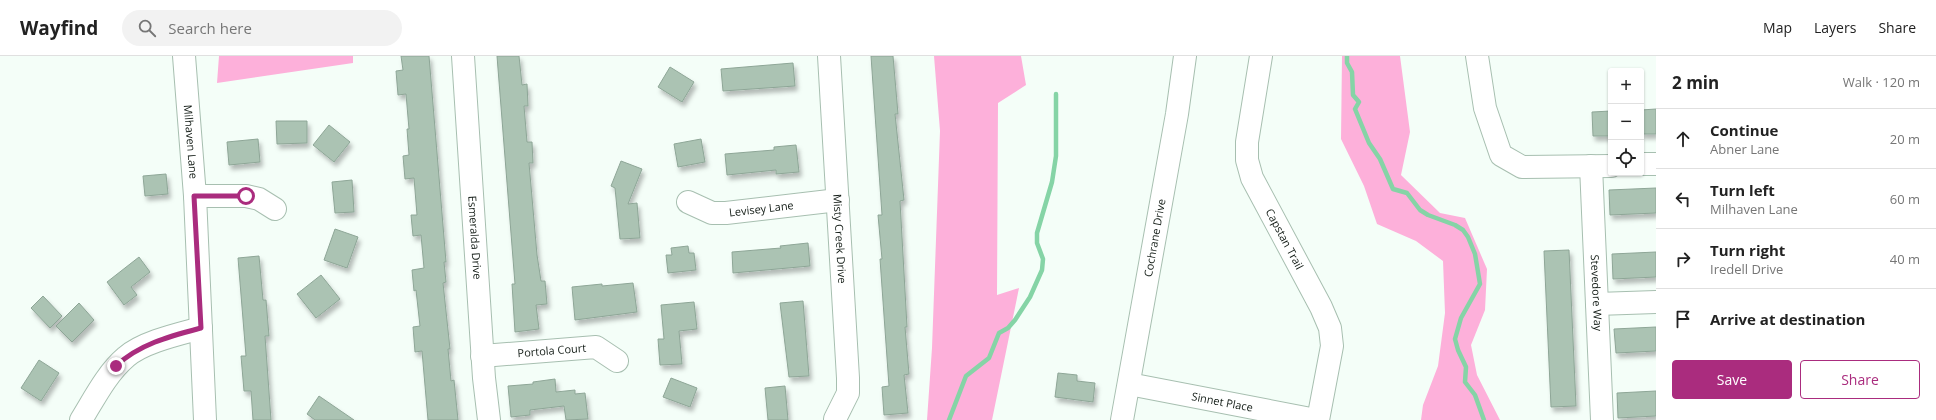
<!DOCTYPE html>
<html lang="en">
<head>
<meta charset="utf-8">
<style>
  body { margin:0; font-family:"Open Sans",sans-serif; background:#f2f2f2; color:#222 }
  .controls { position:absolute; right:12px; top:12px; display:grid; overflow:hidden; border-radius:4px; box-shadow:0 1px 3px #0004 }
  .controls button { width:36px; height:36px; display:grid; place-items:center; padding:0; border:0; border-bottom:1px solid #e0e0e0; background:#fff; color:#222; font:20px sans-serif }
  .stop { position:absolute; width:12px; height:12px; margin:-9px; border:3px solid #aa2c7e; border-radius:50%; background:#fff }
  .stop.end { background:#aa2c7e; border-color:#fff; box-shadow:0 1px 4px #0008 }
  .list { margin:0; padding:0; list-style:none }
  h2 { display:flex; justify-content:space-between; align-items:center; height:52px; margin:0; padding:0 16px; font-size:17px }
  h2 small { font-size:13px; font-weight:400; color:#767676 }
  .list li { display:grid; grid-template-columns:26px 1fr auto; gap:12px; align-items:center; box-sizing:border-box; height:60px; padding:0 16px; border-top:1px solid #e0e0e0 }
  .list b { display:block; font-size:15px; white-space:nowrap }
  .list p { margin:0; font-size:13px; white-space:nowrap; color:#767676 }
  .list em { font-size:13px; font-style:normal; color:#767676 }
  .actions { display:flex; gap:8px; padding:12px 16px }
  .actions a { flex:1; padding:9px 0; border:1px solid #aa2c7e; border-radius:4px; text-align:center; font-size:14px; color:#aa2c7e }
  .actions .main { background:#aa2c7e; color:#fff }
  .icon { flex:none; width:22px; height:22px; fill:none; stroke:currentColor; stroke-width:2; stroke-linecap:round; stroke-linejoin:round }
  .map { position:relative; flex:none; width:1656px; height:364px; overflow:hidden }
  header { display:flex; align-items:center; gap:24px; box-sizing:border-box; height:56px; padding:0 20px; background:#fff; border-bottom:1px solid #e0e0e0 }
  header strong { font-size:19px }
  nav { display:flex; gap:22px; margin-inline-start:auto; font-size:14px }
  .search { width:280px; height:36px; background:#f2f2f2; display:flex; align-items:center; gap:10px; box-sizing:border-box; padding:0 14px; border-radius:22px; color:#767676; font-size:15px }
  main { display:flex }
  aside { flex:1; background:#fff }
  .map>svg:first-child { display:block }
</style>
</head>
<body>
<header>
<strong>Wayfind</strong>
<div class="search"><svg class="icon" aria-label="search" viewBox="0 0 24 24"><circle cx="10" cy="10" r="6"/><path d="M15 15l6 6"/></svg>Search here</div>
<nav><a>Map</a><a>Layers</a><a>Share</a></nav>
</header>
<main>
<div class="map">
<svg width="1656" height="364" viewBox="0 0 1656 364">
  <defs>
    <filter id="shadow"><feDropShadow dx="2.5" dy="4.5" stdDeviation="2" flood-color="#0004"/></filter>
  </defs>
  <rect width="100%" height="100%" fill="#f4fef8"/>
  <!-- forest -->
  <path fill="#fdb0da" d="M 219,0 L 353,0 L 353,7 L 217,27 Z
    M 934,0 L 1021,0 L 1026,29 L 998,47 L 997,239 L 1019,232 L 992,364 L 927,364 L 932,292 L 940,75 Z
    M 1342,0 L 1400,0 L 1410,76 L 1401,119 L 1440,157 L 1465,162 L 1487,213 L 1485,254 L 1471,289 L 1477,319 L 1500,364 L 1421,364 L 1423,349 L 1438,310 L 1445,257 L 1443,205 L 1416,185 L 1377,168 L 1364,130 L 1341,83 Z"/>
  <g fill="none" stroke-linecap="round" stroke-linejoin="round">
    <!-- stream -->
    <path stroke="#85d4a6" stroke-width="4.5" d="M 1347,0 L 1347,7 L 1352,16 L 1353,39 L 1359,46 L 1355,53 L 1369,87 L 1380,103 L 1393,133 L 1407,137 L 1420,154 L 1428,159 L 1455,169 L 1463,174 L 1468,181 L 1475,198 L 1480,228 L 1461,262 L 1455,283 L 1458,294 L 1466,311 L 1465,326 L 1475,339 L 1484,364
      M 949,364 L 966,320 L 989,302 L 999,277 L 1008,272 L 1015,264 L 1030,241 L 1042,214 L 1043,203 L 1037,187 L 1037,177 L 1052,126 L 1056,100 L 1056,38"/>
  </g>
  <!-- building -->
  <path fill="#abc3b3" stroke="#8ea697" filter="url(#shadow)" d="M 401,0 L 429,0 L 446,206 L 444,206 L 446,226 L 443,227 L 450,293 L 448,293 L 451,325 L 454,324 L 458,364 L 428,364 L 422,295 L 415,296 L 413,271 L 420,270 L 416,234 L 414,235 L 412,214 L 424,212 L 421,179 L 413,180 L 411,159 L 417,159 L 414,122 L 405,123 L 403,100 L 409,99 L 407,73 L 409,73 L 406,38 L 398,39 L 396,15 L 403,14 Z
    M 497,0 L 519,0 L 522,29 L 527,28 L 528,50 L 524,50 L 527,86 L 532,86 L 533,107 L 529,107 L 537,199 L 541,225 L 545,225 L 547,248 L 536,249 L 539,273 L 515,276 L 512,228 L 515,228 Z
    M 871,0 L 893,0 L 898,58 L 895,58 L 904,144 L 900,145 L 907,271 L 905,271 L 909,318 L 904,319 L 908,357 L 884,359 L 882,331 L 889,330 L 880,203 L 882,203 L 878,159 L 882,159 Z
    M 793,7 L 795,30 L 723,35 L 721,13 Z
    M 670,11 L 694,26 L 682,46 L 658,31 Z
    M 1656,53 L 1656,78 L 1641,78 L 1641,54 Z
    M 1611,55 L 1611,80 L 1593,80 L 1592,56 Z
    M 276,65 L 307,65 L 307,87 L 277,88 Z
    M 329,69 L 350,86 L 334,106 L 313,89 Z
    M 258,83 L 260,106 L 229,109 L 227,86 Z
    M 701,83 L 705,106 L 678,111 L 674,88 Z
    M 796,89 L 799,116 L 776,118 L 776,114 L 727,119 L 725,98 L 774,94 L 774,91 Z
    M 621,105 L 642,113 L 628,148 L 637,147 L 640,182 L 620,183 L 615,132 L 611,130 Z
    M 166,118 L 168,138 L 145,140 L 143,120 Z
    M 352,124 L 354,156 L 335,157 L 332,126 Z
    M 1656,132 L 1656,157 L 1610,159 L 1609,134 Z
    M 335,173 L 358,181 L 347,212 L 324,204 Z
    M 808,187 L 810,210 L 733,217 L 732,196 L 781,192 L 780,190 Z
    M 688,190 L 689,197 L 694,197 L 696,214 L 668,217 L 666,199 L 672,199 L 671,192 Z
    M 1569,194 L 1576,350 L 1551,351 L 1544,195 Z
    M 1656,196 L 1656,221 L 1613,223 L 1612,198 Z
    M 259,200 L 263,244 L 266,244 L 269,280 L 265,280 L 271,364 L 253,364 L 251,335 L 244,335 L 241,300 L 246,300 L 238,202 Z
    M 139,201 L 150,216 L 131,231 L 137,239 L 124,249 L 107,226 Z
    M 321,219 L 340,243 L 316,262 L 297,238 Z
    M 633,227 L 637,256 L 575,264 L 572,231 L 602,228 L 602,230 Z
    M 43,240 L 62,260 L 50,272 L 31,252 Z
    M 803,245 L 809,320 L 789,321 L 780,247 Z
    M 694,246 L 697,273 L 679,275 L 682,308 L 660,309 L 658,283 L 664,283 L 661,249 Z
    M 79,247 L 94,264 L 72,286 L 56,270 Z
    M 1656,271 L 1656,295 L 1616,297 L 1614,273 Z
    M 39,304 L 59,317 L 41,345 L 21,332 Z
    M 1058,317 L 1077,319 L 1077,325 L 1095,327 L 1093,346 L 1055,341 Z
    M 671,322 L 697,332 L 690,351 L 663,341 Z
    M 555,323 L 556,336 L 575,334 L 575,338 L 585,337 L 588,363 L 566,364 L 564,350 L 530,354 L 530,359 L 511,361 L 508,330 L 533,328 L 533,326 Z
    M 785,330 L 788,364 L 768,364 L 765,332 Z
    M 1656,335 L 1656,360 L 1618,362 L 1617,337 Z
    M 319,340 L 354,364 L 315,364 L 307,358 Z"/>
  <g fill="none" stroke-linecap="round" stroke-linejoin="round">
    <defs>
      <g id="minor">
        <path id="s1" d="M 184,0 L 195,140 L 205,364"/>
        <path id="s2" d="M 463,0 L 484,322 L 489,364"/>
        <path id="s3" d="M 829,0 L 848,322 L 848,337 L 835,363"/>
        <path id="s4" d="M 1261,0 L 1247,86 L 1247,104 L 1252,122 L 1321,251 L 1330,272 L 1332,290 L 1318,364"/>
        <path d="M 1477,0 L 1485,52 L 1501,99 L 1522,111 L 1611,110"/>
        <path d="M 1641,108 L 1656,108"/>
        <path id="s5" d="M 1591,110 L 1602,364"/>
        <path d="M 195,140 L 246,140 L 259,143 L 275,153"/>
        <path id="s6" d="M 688,146 L 712,157 L 726,157 L 838,144"/>
        <path d="M 1597,248 L 1656,246"/>
        <path id="s7" d="M 482,300 L 596,291 L 617,305"/>
        <path id="s8" d="M 1129,328 L 1316,364"/>
        <path d="M 81,364 C 94,343 107,317 126,301 C 143,286 179,278 201,272"/>
        <path id="s9" d="M 1122,364 L 1177,58 L 1185,0"/>
      </g>
    </defs>
    <!-- minor casing -->
    <use href="#minor" stroke="#a7bfb0" stroke-width="24"/>
    <!-- minor -->
    <use href="#minor" stroke="#fff" stroke-width="22"/>
  </g>
  <g fill="none" stroke-linecap="round" stroke-linejoin="round">
    <!-- route -->
    <path stroke="#aa2c7e" stroke-width="5" d="M 116,310 C 139,288 171,280 201,272 L 194,140 L 246,140"/>
  </g>
  <g text-anchor="middle" stroke-width="3.5" stroke-linejoin="round" paint-order="stroke">
    <!-- street labels -->
    <g font-size="11" fill="#131c16" stroke="#fff">
      <text dy="4" stroke="none"><textPath href="#s1" startOffset="86">Milhaven Lane</textPath></text>
      <text dy="4" stroke="none"><textPath href="#s6" startOffset="76">Levisey Lane</textPath></text>
      <text dy="4" stroke="none"><textPath href="#s2" startOffset="182">Esmeralda Drive</textPath></text>
      <text dy="4" stroke="none"><textPath href="#s9" startOffset="185">Cochrane Drive</textPath></text>
      <text dy="4" stroke="none"><textPath href="#s3" startOffset="183">Misty Creek Drive</textPath></text>
      <text dy="4" stroke="none"><textPath href="#s4" startOffset="193">Capstan Trail</textPath></text>
      <text dy="4" stroke="none"><textPath href="#s5" startOffset="127">Stevedore Way</textPath></text>
      <text dy="4" stroke="none"><textPath href="#s7" startOffset="70">Portola Court</textPath></text>
      <text dy="4" stroke="none"><textPath href="#s8" startOffset="95">Sinnet Place</textPath></text>
    </g>
  </g>
</svg>
<div class="controls">
<button>+</button>
<button>−</button>
<button><svg class="icon" aria-label="locate" viewBox="0 0 24 24"><circle cx="12" cy="12" r="6"/><path d="M12 2v4M12 18v4M2 12h4M18 12h4"/></svg></button>
</div>
<div class="stop" style="left:246px;top:140px"></div>
<div class="stop end" style="left:116px;top:310px"></div>
</div>
<aside>
<h2>2 min<small>Walk · 120 m</small></h2>
<ul class="list">
<li><svg class="icon" aria-label="ahead" viewBox="0 0 24 24"><path d="M12 20V5M6 11l6-6 6 6"/></svg><div><b>Continue</b><p>Abner Lane</p></div><em>20 m</em></li>
<li><svg class="icon" aria-label="left" viewBox="0 0 24 24"><path d="M17 20v-9H6M10 6l-5 5 5 5"/></svg><div><b>Turn left</b><p>Milhaven Lane</p></div><em>60 m</em></li>
<li><svg class="icon" aria-label="right" viewBox="0 0 24 24"><path d="M7 20v-9h11M14 6l5 5-5 5"/></svg><div><b>Turn right</b><p>Iredell Drive</p></div><em>40 m</em></li>
<li><svg class="icon" aria-label="arrive" viewBox="0 0 24 24"><path d="M6 21V4h12l-3 4 3 4H6"/></svg><div><b>Arrive at destination</b></div></li>
</ul>
<div class="actions"><a class="main">Save</a><a>Share</a></div>
</aside>
</main>
</body>
</html>
